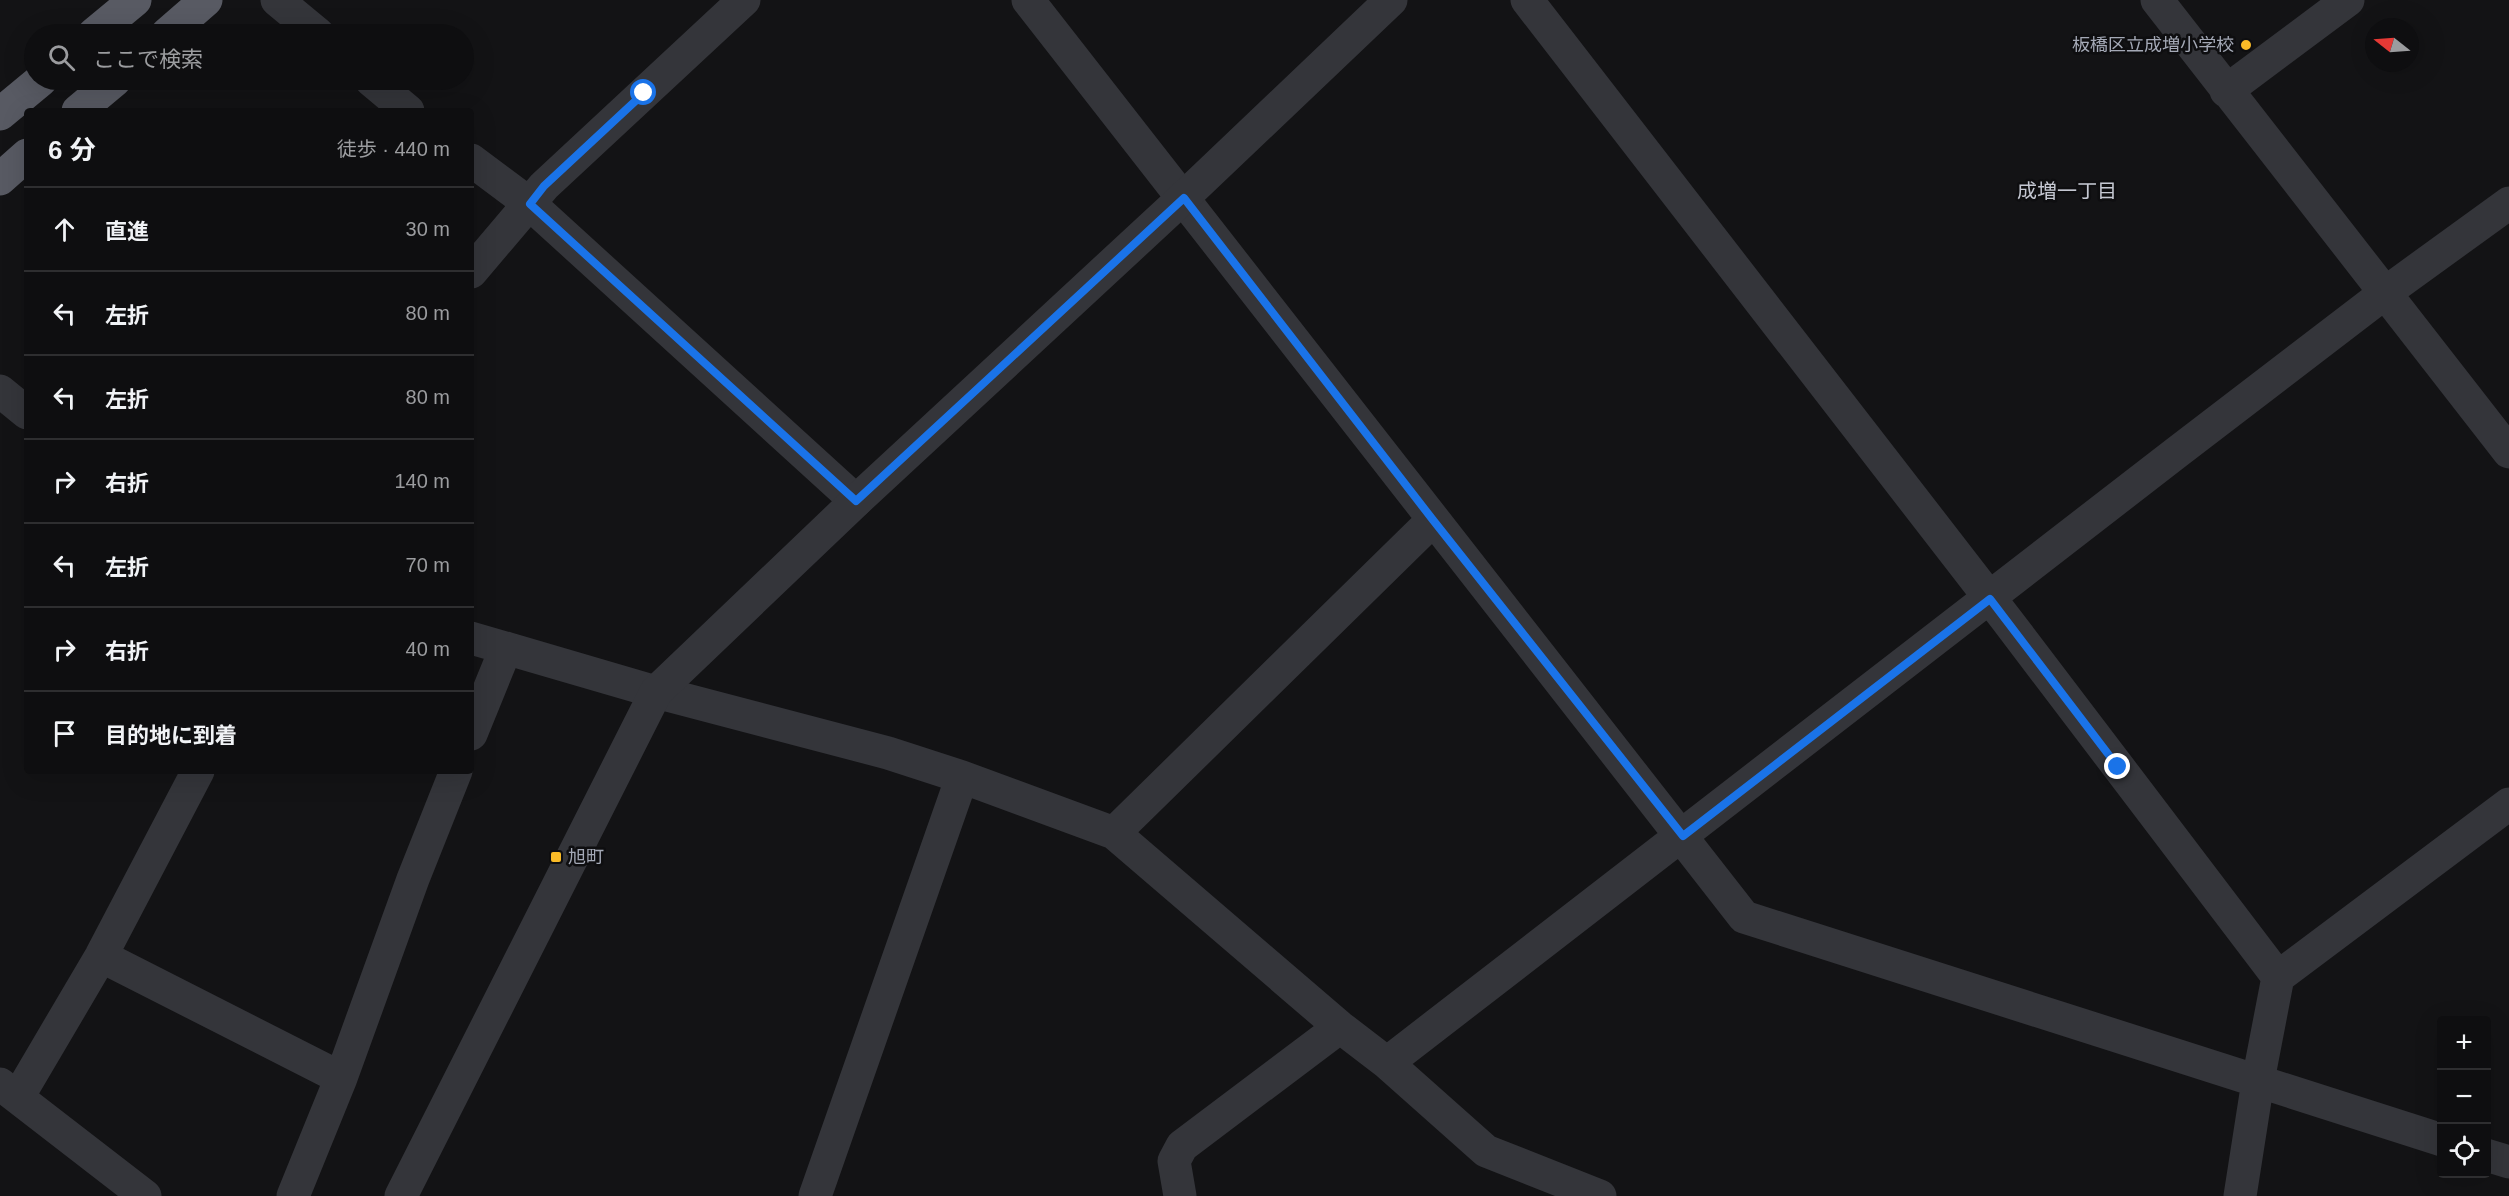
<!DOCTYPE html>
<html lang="ja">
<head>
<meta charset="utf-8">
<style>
  body { margin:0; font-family:Arial,"Noto Sans JP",sans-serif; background:#171719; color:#f1f3f6 }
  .controls { position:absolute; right:18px; bottom:18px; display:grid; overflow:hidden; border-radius:6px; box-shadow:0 6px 24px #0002 }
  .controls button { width:54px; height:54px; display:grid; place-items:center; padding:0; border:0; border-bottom:2px solid #2e2e30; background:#0e0e10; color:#f1f3f6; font:30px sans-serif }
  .compass { position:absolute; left:2365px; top:18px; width:54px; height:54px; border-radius:50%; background:#0e0e10; box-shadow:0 6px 24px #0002; rotate:287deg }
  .stop { position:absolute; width:18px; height:18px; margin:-14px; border:4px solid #1a73e8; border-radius:50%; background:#fff }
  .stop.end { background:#1a73e8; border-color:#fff; box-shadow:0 2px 6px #0008 }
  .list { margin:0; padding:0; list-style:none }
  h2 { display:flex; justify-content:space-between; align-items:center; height:78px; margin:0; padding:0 24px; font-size:26px }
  h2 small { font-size:20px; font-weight:400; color:#9b9c9f }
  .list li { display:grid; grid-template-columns:39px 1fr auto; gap:18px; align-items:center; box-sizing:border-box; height:84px; padding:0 24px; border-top:2px solid #2e2e30 }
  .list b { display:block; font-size:22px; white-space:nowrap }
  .list em { font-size:20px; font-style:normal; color:#9b9c9f }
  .icon { flex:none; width:33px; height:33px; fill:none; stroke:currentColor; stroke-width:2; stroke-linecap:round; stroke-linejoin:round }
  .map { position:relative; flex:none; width:2509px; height:1196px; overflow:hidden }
  .search { position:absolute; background:#0e0e10; box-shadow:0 6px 24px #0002; left:24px; top:24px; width:450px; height:66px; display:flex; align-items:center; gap:15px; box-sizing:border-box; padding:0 21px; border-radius:33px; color:#9b9c9f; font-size:22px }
  .panel { position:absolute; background:#0e0e10; box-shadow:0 6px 24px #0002; left:24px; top:108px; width:450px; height:666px; border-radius:6px }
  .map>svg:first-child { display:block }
</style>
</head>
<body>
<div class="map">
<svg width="2509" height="1196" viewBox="0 0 2509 1196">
  <rect width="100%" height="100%" fill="#131315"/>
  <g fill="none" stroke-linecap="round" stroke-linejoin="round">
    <!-- minor -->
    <path stroke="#34353a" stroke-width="33" d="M 277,0 L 318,34
      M 1028,0 L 1744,917 L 2442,1140
      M 1527,0 L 2006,619 L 2278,977 L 2258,1081 L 2240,1196
      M 2157,0 L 2509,452
      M 371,80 L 408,111
      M 2226,91 L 2348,0
      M 471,160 L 530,204 L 856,501
      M 471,272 L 544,186 L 744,0
      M 0,391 L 27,413
      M 471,638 L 656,692 L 888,753 L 962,777 L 1114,833 L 1340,1027 L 1387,1063 L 1486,1151 L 1600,1196
      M 471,734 L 506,648
      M 1114,833 L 1433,520
      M 101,956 L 341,1078
      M 2278,977 L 2509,804
      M 1387,1063 L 2176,453 L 2385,293 L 2509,203
      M 0,1084 L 145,1196
      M 18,1097 L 101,956 L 198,771
      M 2486,1155 L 2509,1162
      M 293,1196 L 341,1078 L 413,879 L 456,771
      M 815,1196 L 962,777
      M 1180,1196 L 1174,1161 L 1182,1146 L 1340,1027"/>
    <!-- tertiary -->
    <path stroke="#34353a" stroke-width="33" d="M 401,1196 L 656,692 L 856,501 L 1183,198 L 1391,0"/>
    <!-- trunk -->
    <path stroke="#585a63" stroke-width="33" d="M 94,34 L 135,0
      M 167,34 L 206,0
      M 78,111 L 115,80
      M 0,114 L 41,80
      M 0,179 L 27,155"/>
  </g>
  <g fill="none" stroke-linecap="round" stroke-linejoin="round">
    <!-- route -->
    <path stroke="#1a73e8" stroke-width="8" d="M 644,93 L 544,186 L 530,204 L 856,501 L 1184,198 L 1433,520 L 1683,836 L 1990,599 L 2118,767"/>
  </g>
  <!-- markers -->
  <g fill="#fabb27" stroke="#0e0e10" stroke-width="2">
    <circle cx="2246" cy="45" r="6"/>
    <rect x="550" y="851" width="12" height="12" rx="3"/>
  </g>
  <g text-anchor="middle" stroke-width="5" stroke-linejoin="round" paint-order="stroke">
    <!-- poi labels -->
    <g font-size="18" fill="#a4a9b6" stroke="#0e0e10" text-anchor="end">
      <text x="2234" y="51">板橋区立成増小学校</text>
      <text x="568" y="863" text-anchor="start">旭町</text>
    </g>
    <!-- neighbourhood labels -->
    <g font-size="20" fill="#c5c8d2" stroke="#0e0e10">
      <text x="2067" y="198">成増一丁目</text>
    </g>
  </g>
</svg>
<div class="controls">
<button>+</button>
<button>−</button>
<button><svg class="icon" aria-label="locate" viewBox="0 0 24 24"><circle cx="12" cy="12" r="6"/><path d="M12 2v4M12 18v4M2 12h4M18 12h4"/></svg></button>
</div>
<svg class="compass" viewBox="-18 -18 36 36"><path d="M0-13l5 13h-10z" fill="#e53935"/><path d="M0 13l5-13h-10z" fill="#9b9c9f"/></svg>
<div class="stop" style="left:644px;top:93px"></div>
<div class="stop end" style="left:2118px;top:767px"></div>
<div class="search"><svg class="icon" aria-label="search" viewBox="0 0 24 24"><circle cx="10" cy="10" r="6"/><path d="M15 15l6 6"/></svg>ここで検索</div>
<section class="panel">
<h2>6 分<small>徒歩 · 440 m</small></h2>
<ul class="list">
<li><svg class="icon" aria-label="ahead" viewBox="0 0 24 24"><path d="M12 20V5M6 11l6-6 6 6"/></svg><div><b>直進</b></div><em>30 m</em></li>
<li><svg class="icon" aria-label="left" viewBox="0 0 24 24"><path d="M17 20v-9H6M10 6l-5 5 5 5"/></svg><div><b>左折</b></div><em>80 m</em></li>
<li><svg class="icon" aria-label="left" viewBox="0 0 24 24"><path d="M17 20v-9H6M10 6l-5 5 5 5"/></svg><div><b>左折</b></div><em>80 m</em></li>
<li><svg class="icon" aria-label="right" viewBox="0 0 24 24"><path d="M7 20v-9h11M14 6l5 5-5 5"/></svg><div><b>右折</b></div><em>140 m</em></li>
<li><svg class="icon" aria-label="left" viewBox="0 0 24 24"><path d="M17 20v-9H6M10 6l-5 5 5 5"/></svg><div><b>左折</b></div><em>70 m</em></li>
<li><svg class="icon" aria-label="right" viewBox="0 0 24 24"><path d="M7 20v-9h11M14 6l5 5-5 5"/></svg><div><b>右折</b></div><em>40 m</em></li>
<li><svg class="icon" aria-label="arrive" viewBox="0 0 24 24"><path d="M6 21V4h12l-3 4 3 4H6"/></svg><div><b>目的地に到着</b></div></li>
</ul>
</section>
</div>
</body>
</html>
